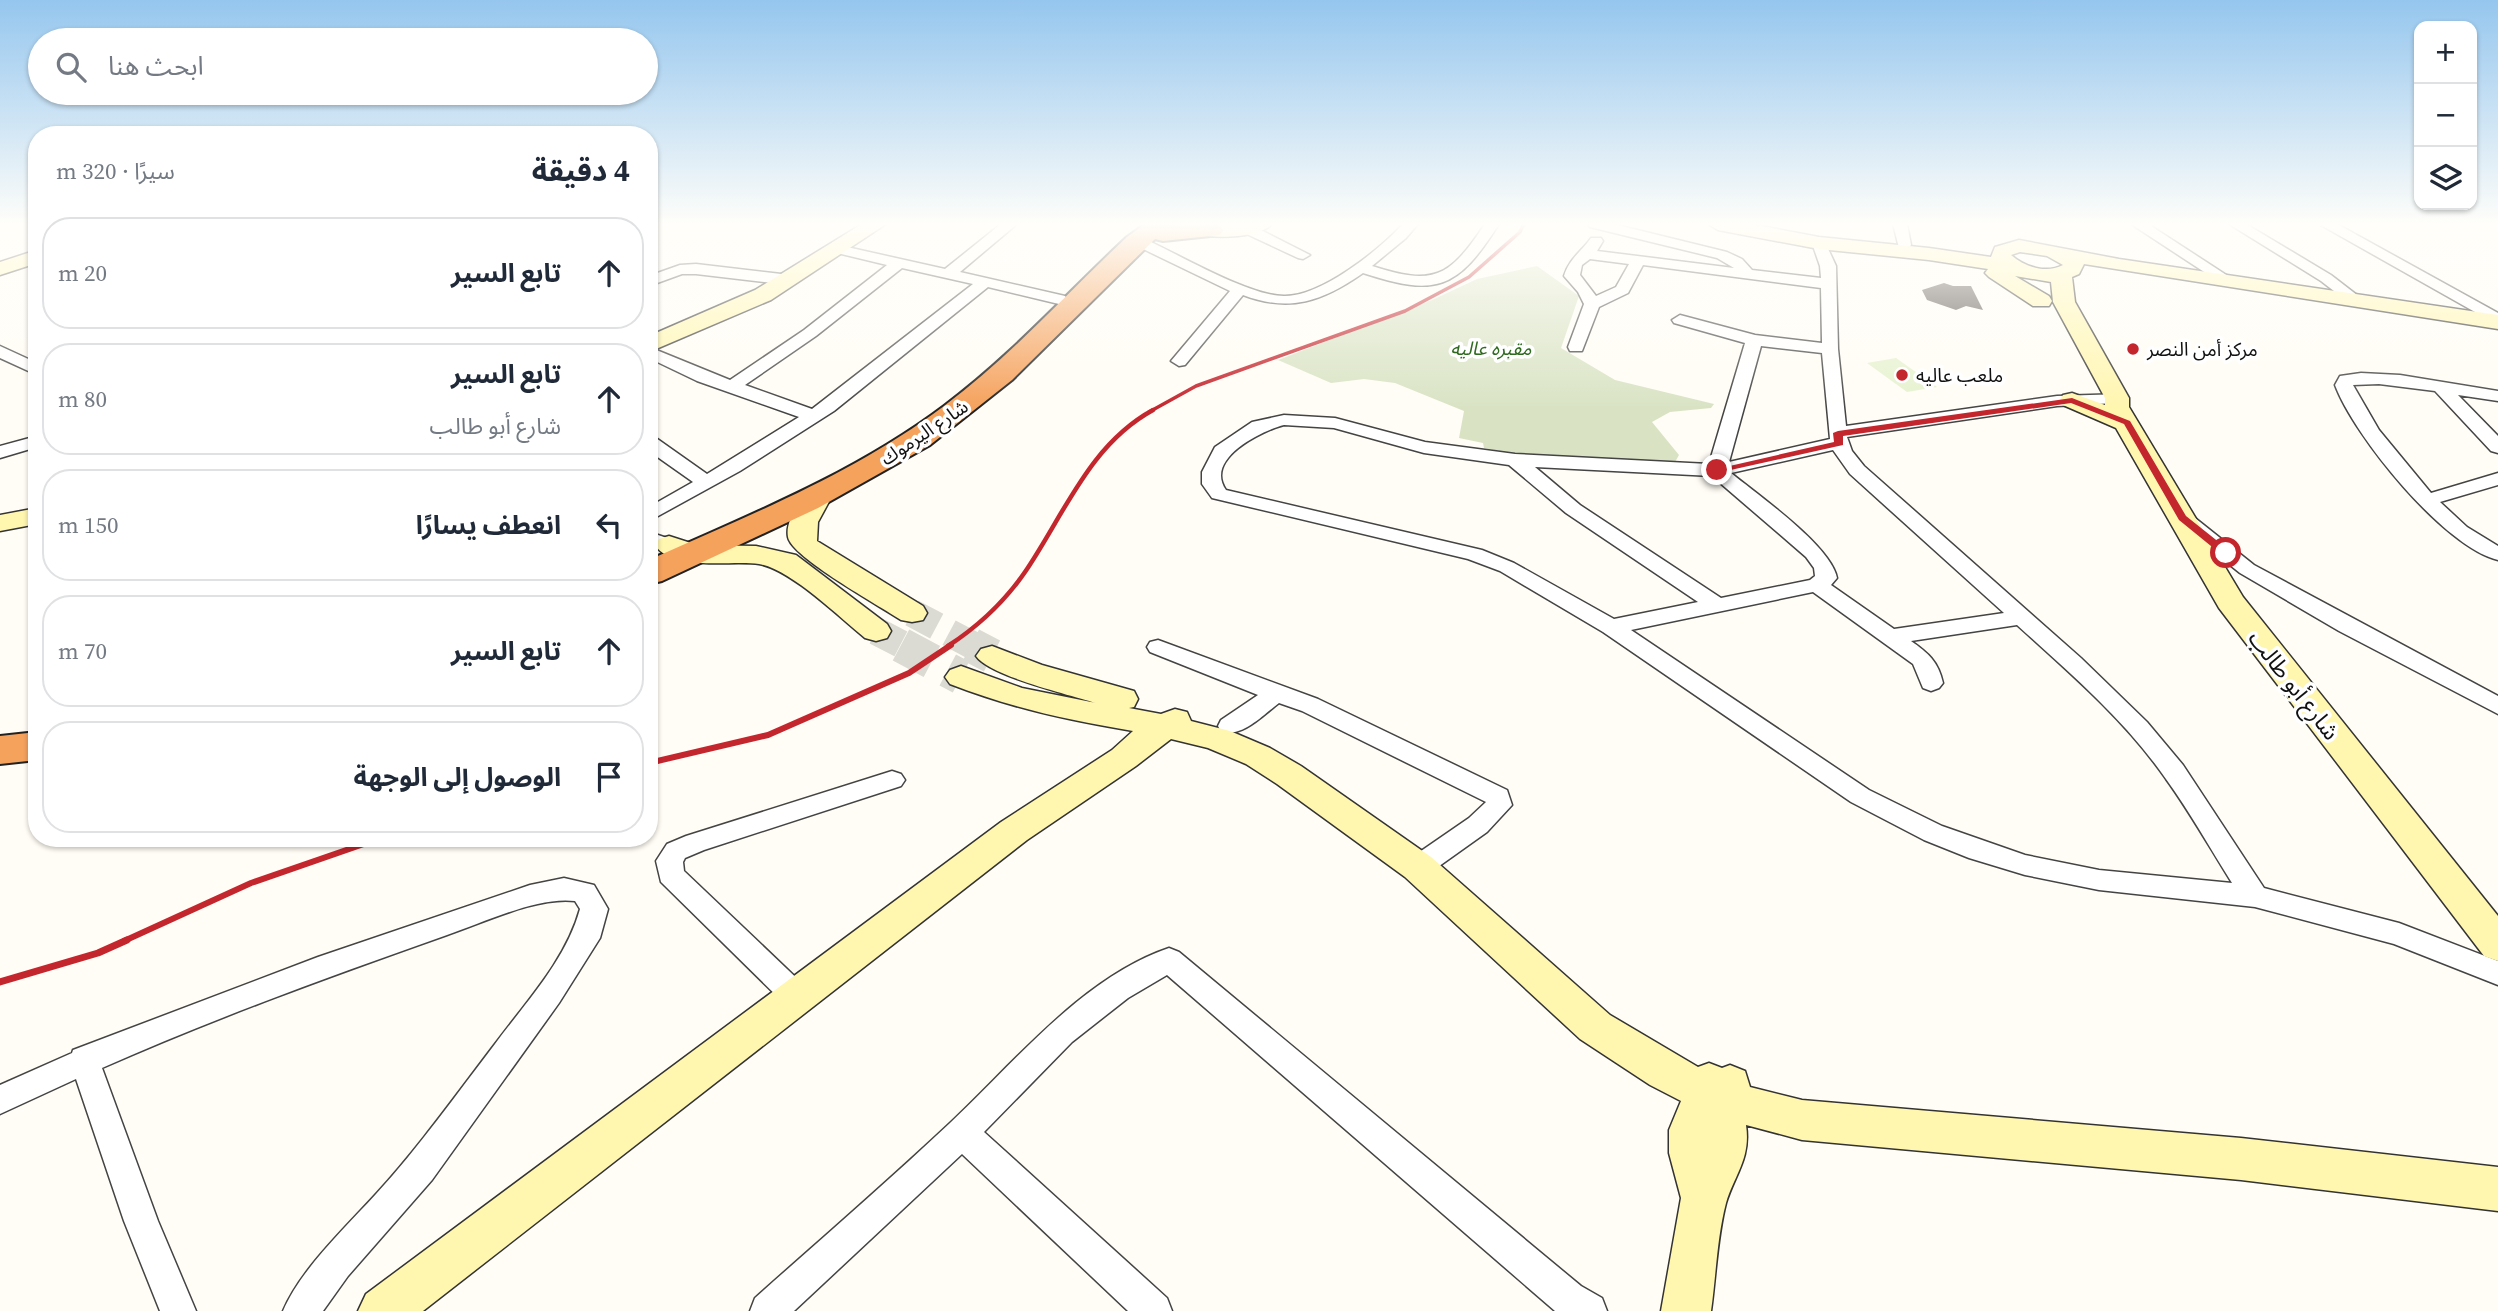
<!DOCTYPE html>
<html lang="ar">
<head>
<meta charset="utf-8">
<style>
  body { margin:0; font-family:"Source Serif 4","Noto Sans Arabic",serif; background:#f6f6f7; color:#1f2937; direction:rtl }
  .controls { position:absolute; right:21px; top:21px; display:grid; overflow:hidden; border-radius:14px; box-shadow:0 2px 5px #0004 }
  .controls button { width:63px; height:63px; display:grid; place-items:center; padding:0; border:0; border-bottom:2px solid #e0e1e3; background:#fff; color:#1f2937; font:35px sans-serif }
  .stop { position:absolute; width:21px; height:21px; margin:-16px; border:5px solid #c4262e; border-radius:50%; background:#fff }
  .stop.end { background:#c4262e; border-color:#fff; box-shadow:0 2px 7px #0008 }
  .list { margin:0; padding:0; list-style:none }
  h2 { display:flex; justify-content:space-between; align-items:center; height:91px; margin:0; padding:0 28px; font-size:30px }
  h2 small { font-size:23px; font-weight:400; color:#747a83 }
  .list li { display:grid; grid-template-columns:46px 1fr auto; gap:21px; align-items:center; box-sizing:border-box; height:112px; margin:0 14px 14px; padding:0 14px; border:2px solid #e0e1e3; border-radius:28px }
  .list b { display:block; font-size:26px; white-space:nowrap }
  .list p { margin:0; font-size:23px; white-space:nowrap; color:#747a83 }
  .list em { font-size:23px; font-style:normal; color:#747a83 }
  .icon { flex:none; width:38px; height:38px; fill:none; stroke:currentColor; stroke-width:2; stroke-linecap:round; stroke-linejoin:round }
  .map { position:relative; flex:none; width:2498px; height:1311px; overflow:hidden; direction:ltr }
  .search { position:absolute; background:#fff; box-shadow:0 2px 5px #0004; left:28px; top:28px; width:630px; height:77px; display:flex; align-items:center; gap:18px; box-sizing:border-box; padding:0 24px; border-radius:38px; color:#747a83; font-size:26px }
  .panel { position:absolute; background:#fff; box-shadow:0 2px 5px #0004; left:28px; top:126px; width:630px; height:721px; border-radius:28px; direction:rtl }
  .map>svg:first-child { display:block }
</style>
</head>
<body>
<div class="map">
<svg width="2498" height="1311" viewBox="0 0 2498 1311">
  <rect width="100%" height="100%" fill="#fffdf5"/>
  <!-- cemetery -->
  <path fill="#d9e3c4" d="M 1537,266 L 1579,296 L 1561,348 L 1615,380 L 1714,404 L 1711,408 L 1670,412 L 1652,422 L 1679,455 L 1675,462 L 1521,455 L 1484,448 L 1483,443 L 1459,438 L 1464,411 L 1395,383 L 1364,379 L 1331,383 L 1278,360 L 1432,300 L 1477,279 Z"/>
  <!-- pitch -->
  <path fill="#e6f2cf" d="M 1896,358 L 1937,387 L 1907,392 L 1867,363 Z"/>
  <!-- building -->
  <path fill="#5a524d" d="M 1944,283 L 1953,286 L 1971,286 L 1983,310 L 1966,306 L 1956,310 L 1927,300 L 1922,290 Z"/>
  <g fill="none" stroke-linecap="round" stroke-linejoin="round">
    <!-- secondary-tunnel-far1 -->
    <path stroke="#dbdad3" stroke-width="28" stroke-dasharray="28 14" stroke-linecap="butt" d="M 912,613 L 974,646
      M 876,631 L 905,646"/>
    <!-- secondary-tunnel -->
    <path stroke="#dbdad3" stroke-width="35" stroke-dasharray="35 18" stroke-linecap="butt" d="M 901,645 L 961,677
      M 971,645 L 992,656"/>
    <defs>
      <path id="street" d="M 1001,224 L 1017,224 L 960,272 L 1065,296 L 1067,299 L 1065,302 L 1059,304 L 988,287 L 834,411 L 740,471 L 649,521 L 649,507 L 693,482 L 649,451 L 649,436 L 656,438 L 707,474 L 799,417 L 697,381 L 649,358 L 649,347 L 730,380 L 804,330 L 887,265 L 833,252 L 831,249 L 833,246 L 838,245 L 945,269 ZM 902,268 L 973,284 L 812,409 L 745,385 L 816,336 Z
        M 1238,224 L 1249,224 L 1310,255 L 1303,259 L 1298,258 L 1238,230 Z
        M 1403,224 L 1418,224 L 1406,238 L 1372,266 C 1434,286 1449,278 1485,224 L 1499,224 C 1457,290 1436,297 1363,273 C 1323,301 1290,313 1243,295 L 1185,365 L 1179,366 L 1171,361 L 1230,291 L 1141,248 L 1139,245 L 1141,242 L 1151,242 C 1183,257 1252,297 1285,296 C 1322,296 1379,250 1403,224 Z
        M 1588,224 L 1613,224 L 1727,252 L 1742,259 L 1752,270 L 1821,278 L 1820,266 L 1812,243 L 1814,240 L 1824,240 L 1836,266 L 1838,349 L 1846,426 L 2057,396 L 2123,394 L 2126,398 L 2117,403 L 2057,406 L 1847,437 L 1852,451 L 1864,466 L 2081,658 L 2147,722 L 2183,765 L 2264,888 L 2399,923 L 2498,961 L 2498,985 L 2394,944 L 2255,907 L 2099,890 L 2025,875 L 1969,858 L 1924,840 L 1851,802 L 1603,632 L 1500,571 L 1468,559 L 1212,498 L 1202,484 L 1202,472 L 1215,447 L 1252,422 L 1284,415 L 1335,418 L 1425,442 L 1515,454 L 1709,464 L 1745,343 L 1674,323 L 1672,320 L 1680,315 L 1755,335 L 1822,343 L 1821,288 L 1643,265 L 1628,293 L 1599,307 L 1582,351 L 1570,351 L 1568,347 L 1584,304 L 1578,292 L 1564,276 C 1569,259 1581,252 1591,238 L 1601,238 L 1603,241 L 1597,251 L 1734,268 L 1717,258 L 1590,227 ZM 1590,259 L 1629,264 L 1616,287 L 1596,296 L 1580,275 L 1582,265 ZM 1761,346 L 1822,353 L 1830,439 L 1729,462 ZM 1284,425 L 1334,428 L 1424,453 L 1509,465 L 1566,513 L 1698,602 L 1614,619 L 1514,563 L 1482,550 L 1226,490 C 1204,459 1261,431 1284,425 ZM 1833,450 L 1850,474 L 2004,613 L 1894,629 L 1831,585 L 1837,578 C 1831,546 1758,495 1731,473 ZM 1535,467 L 1712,476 L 1806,557 L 1814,568 L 1815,576 L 1810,580 L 1721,598 L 1580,505 ZM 1813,592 L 1913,664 L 1923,688 L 1931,691 L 1939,688 L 1943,683 C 1938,661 1928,653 1911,641 L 2017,625 C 2069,672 2126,721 2166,779 C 2190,812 2210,848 2232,883 L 2099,870 L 2025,855 L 1942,826 L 1869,790 L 1631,630 Z
        M 1893,224 L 1907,224 L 1911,245 L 1909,248 L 1899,248 Z
        M 2131,224 L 2148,224 L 2234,280 L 2226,285 L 2221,283 Z
        M 2229,224 L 2246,224 L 2331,275 L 2366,302 L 2364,305 L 2352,305 L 2321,281 Z
        M 2319,224 L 2337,224 L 2498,313 L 2498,325 Z
        M 696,264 L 790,275 L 798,280 L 790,285 L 696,274 L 682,274 L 649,286 L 649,276 L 680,265 Z
        M 0,346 L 37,363 L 37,375 L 0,358 Z
        M 2361,373 L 2400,375 L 2498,391 L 2498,401 L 2458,395 L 2498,436 L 2498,453 L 2491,451 L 2435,391 L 2379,384 L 2353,385 L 2379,430 L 2431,493 L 2498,473 L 2498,485 L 2440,502 L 2467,527 L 2498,546 L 2498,560 C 2444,547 2354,436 2335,385 L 2340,376 Z
        M 37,436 L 37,447 L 0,458 L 0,446 Z
        M 2183,512 L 2190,514 L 2254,565 L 2498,696 L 2498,714 L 2339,631 L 2240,573 L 2176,522 L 2173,518 L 2176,514 Z
        M 649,532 L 676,541 L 679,545 L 676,549 L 669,551 L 649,545 Z
        M 1158,640 L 1318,699 L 1507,790 L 1512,805 L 1487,832 L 1428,874 L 1418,877 L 1408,874 L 1405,867 L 1408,860 L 1469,818 L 1486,802 L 1302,711 L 1279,703 C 1263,715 1242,738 1221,732 L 1218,726 L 1221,720 L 1258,695 L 1150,652 L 1147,647 L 1150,642 Z
        M 892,771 L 901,774 L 905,780 L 901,786 L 704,850 L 685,858 L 683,862 L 684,871 L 807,988 L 812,997 L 807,1006 L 797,1009 L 787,1006 L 661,882 L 656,861 L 667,844 L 686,836 Z
        M 564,878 L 594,885 L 608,909 L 600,938 L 559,1003 L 432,1180 L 348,1276 L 323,1311 L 283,1311 C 301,1269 345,1228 376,1194 C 419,1147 456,1095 495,1044 C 526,1002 566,960 580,909 L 575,901 C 538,896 483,923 447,935 C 331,976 215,1018 102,1068 L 158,1221 L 196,1311 L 160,1311 L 124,1221 L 76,1079 L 0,1114 L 0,1085 L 72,1053 L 73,1050 L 318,957 L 530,885 Z
        M 1169,948 L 1179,952 L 1581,1286 L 1602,1298 L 1607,1311 L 1555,1311 L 1167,975 L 1128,998 L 1072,1042 L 984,1132 L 1167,1298 L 1172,1311 L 1128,1311 L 962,1154 L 794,1311 L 750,1311 L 755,1298 C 820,1240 886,1183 950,1123 C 1014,1063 1083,977 1169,948 Z"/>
      <path id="secondary" d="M 862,224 L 886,224 L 771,300 L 649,352 L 649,336 L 755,290 Z
        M 1173,224 L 1272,224 C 1257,241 1188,241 1173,224 Z
        M 1708,224 L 1751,224 L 1819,237 L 1929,248 L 1991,257 L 1995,247 L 2019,240 L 2119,259 L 2498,315 L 2498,329 L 2084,264 L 2079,274 L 2072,277 L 2075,302 L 2129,398 L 2129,407 L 2243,597 L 2498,916 L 2498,961 L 2484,956 L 2219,608 L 2116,428 L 2063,405 L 2060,400 L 2063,395 L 2072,393 L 2105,405 L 2105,398 L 2053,302 L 2051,282 L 2015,276 L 2049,296 L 2052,301 L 2049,306 L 2033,306 L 1989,277 L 1985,273 L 1988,269 L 1929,260 L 1819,249 L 1718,230 ZM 2020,252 L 2047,256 L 2063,265 C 2046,274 2025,267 2011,255 Z
        M 37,250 L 37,263 L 0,275 L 0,262 Z
        M 817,490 L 827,492 L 831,498 L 818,522 L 817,541 L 923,606 L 927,613 L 923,620 L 912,622 L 901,620 C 880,606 791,557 788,537 C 785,521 799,504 807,492 Z
        M 37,508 L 37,524 L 0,531 L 0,515 Z
        M 669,536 L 697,545 L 756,546 L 796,555 L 887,624 L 891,631 L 887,638 L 876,641 L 865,638 C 839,617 790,569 759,564 C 731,560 673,572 655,545 L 659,539 Z
        M 992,646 L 1042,665 L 1134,691 L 1138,699 L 1134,707 L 1129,708 L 1161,714 L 1175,709 L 1187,712 L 1191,721 L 1230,731 L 1270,748 L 1301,766 L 1431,857 L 1610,1015 L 1698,1067 L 1709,1063 L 1722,1068 L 1730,1065 L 1745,1071 L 1750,1087 L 1802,1100 L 2241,1138 L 2498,1167 L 2498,1211 L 2241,1180 L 1802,1140 L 1746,1125 C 1751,1158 1735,1174 1726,1203 C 1717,1237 1716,1276 1711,1311 L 1661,1311 L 1681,1198 L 1669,1153 L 1669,1130 L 1681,1101 L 1650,1085 L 1580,1039 L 1405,877 L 1277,784 L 1246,764 L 1208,748 L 1171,739 L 1136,766 L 1027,840 L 423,1311 L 358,1311 L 366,1294 L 1001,822 L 1112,750 L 1133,731 C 1067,720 1012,708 950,684 L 945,677 L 950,670 L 961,666 L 1022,688 L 1096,703 C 1071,695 989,676 976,656 L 981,649 Z"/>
      <path id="highway" d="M 1145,224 L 1166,226 L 1217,224 L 1223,230 L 1220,235 L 1163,241 L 1155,239 L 1012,380 L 930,445 L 818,508 L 662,581 L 649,584 L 649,560 C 750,515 855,473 944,406 C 1011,356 1067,293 1127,237 Z
        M 37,732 L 37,760 L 0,764 L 0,736 Z"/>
    </defs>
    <!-- street casing -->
    <use href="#street" stroke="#444" stroke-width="3"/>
    <!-- secondary casing -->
    <use href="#secondary" stroke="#333" stroke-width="3"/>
    <!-- highway casing -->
    <use href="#highway" stroke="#222" stroke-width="4"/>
    <!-- street -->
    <use href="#street" fill="#fff" fill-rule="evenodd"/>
    <!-- secondary -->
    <use href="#secondary" fill="#fff6b0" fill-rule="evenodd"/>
    <!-- highway -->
    <use href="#highway" fill="#f5a25d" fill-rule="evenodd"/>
    <!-- rail-far3 -->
    <path stroke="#c4262e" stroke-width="3.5" d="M 1149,412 L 1196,386 L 1405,311 L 1469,277 L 1520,232 L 1524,224"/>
    <!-- rail-far2 -->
    <path stroke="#c4262e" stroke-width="4.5" d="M 948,646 C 977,627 1005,601 1025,572 C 1064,515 1089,445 1153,410"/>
    <!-- rail-far1 -->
    <path stroke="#c4262e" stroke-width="6" d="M 649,763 L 768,735 L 909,673 L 951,645
      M 124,941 L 251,883 L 381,838"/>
    <!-- rail -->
    <path stroke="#c4262e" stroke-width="7" d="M 0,982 L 98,953 L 127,940"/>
  </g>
  <!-- sky -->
  <linearGradient id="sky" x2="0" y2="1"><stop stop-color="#95c6ee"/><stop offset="0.55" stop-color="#fffefa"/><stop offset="1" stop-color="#fffefa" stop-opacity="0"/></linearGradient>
  <rect width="2498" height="408" fill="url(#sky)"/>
  <!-- route -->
  <path fill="#c4262e" d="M 2072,398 L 2130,421 L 2186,516 L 2230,551 L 2230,555 L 2222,555 L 2179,520 L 2124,424 L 2071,403 L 1843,436 L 1843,445 L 1717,473 L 1712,470 L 1834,442 L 1833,433 L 1838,431 Z"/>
  <!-- markers -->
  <g fill="#c4262e" stroke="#fff" stroke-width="2.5">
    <circle cx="2133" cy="349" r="7"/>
    <circle cx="1902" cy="375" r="7"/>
  </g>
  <g text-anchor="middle" stroke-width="7" stroke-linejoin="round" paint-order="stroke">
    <!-- far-park labels -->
    <g font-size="19" font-style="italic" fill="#2f6b1f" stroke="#fff">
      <text x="1491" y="355">مقبره عاليه</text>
    </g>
    <!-- far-poi labels -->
    <g font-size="19" fill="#111" stroke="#fff" text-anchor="start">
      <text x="2147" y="356">مركز أمن النصر</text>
      <text x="1916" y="382">ملعب عاليه</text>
    </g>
    <!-- far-street labels -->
    <g font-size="19" fill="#111" stroke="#fff">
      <text transform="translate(924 432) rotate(-34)" y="7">شارع اليرموك</text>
    </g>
    <!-- street labels -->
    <g font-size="23" fill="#111" stroke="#fff">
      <text transform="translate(2294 685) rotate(52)" y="8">شارع أبو طالب</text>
    </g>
  </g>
</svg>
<div class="controls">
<button>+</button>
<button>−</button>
<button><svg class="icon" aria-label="layers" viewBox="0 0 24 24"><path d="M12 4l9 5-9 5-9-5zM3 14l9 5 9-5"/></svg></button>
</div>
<div class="stop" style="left:2226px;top:553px"></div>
<div class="stop end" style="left:1717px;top:470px"></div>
<div class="search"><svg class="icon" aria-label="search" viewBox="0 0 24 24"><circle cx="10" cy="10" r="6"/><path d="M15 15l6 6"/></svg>ابحث هنا</div>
<section class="panel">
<h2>4 دقيقة<small>سيرًا · 320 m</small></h2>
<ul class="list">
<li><svg class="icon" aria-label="ahead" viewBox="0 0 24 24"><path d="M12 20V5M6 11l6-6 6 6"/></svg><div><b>تابع السير</b></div><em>20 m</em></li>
<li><svg class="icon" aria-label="ahead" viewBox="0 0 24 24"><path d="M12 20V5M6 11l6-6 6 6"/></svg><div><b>تابع السير</b><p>شارع أبو طالب</p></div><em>80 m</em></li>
<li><svg class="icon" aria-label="left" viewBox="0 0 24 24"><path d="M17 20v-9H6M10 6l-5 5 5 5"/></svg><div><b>انعطف يسارًا</b></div><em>150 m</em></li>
<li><svg class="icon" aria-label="ahead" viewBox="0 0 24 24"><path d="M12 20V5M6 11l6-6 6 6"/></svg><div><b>تابع السير</b></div><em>70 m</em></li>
<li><svg class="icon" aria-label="arrive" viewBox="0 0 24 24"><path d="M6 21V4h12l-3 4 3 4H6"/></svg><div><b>الوصول إلى الوجهة</b></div></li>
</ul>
</section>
</div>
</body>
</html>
